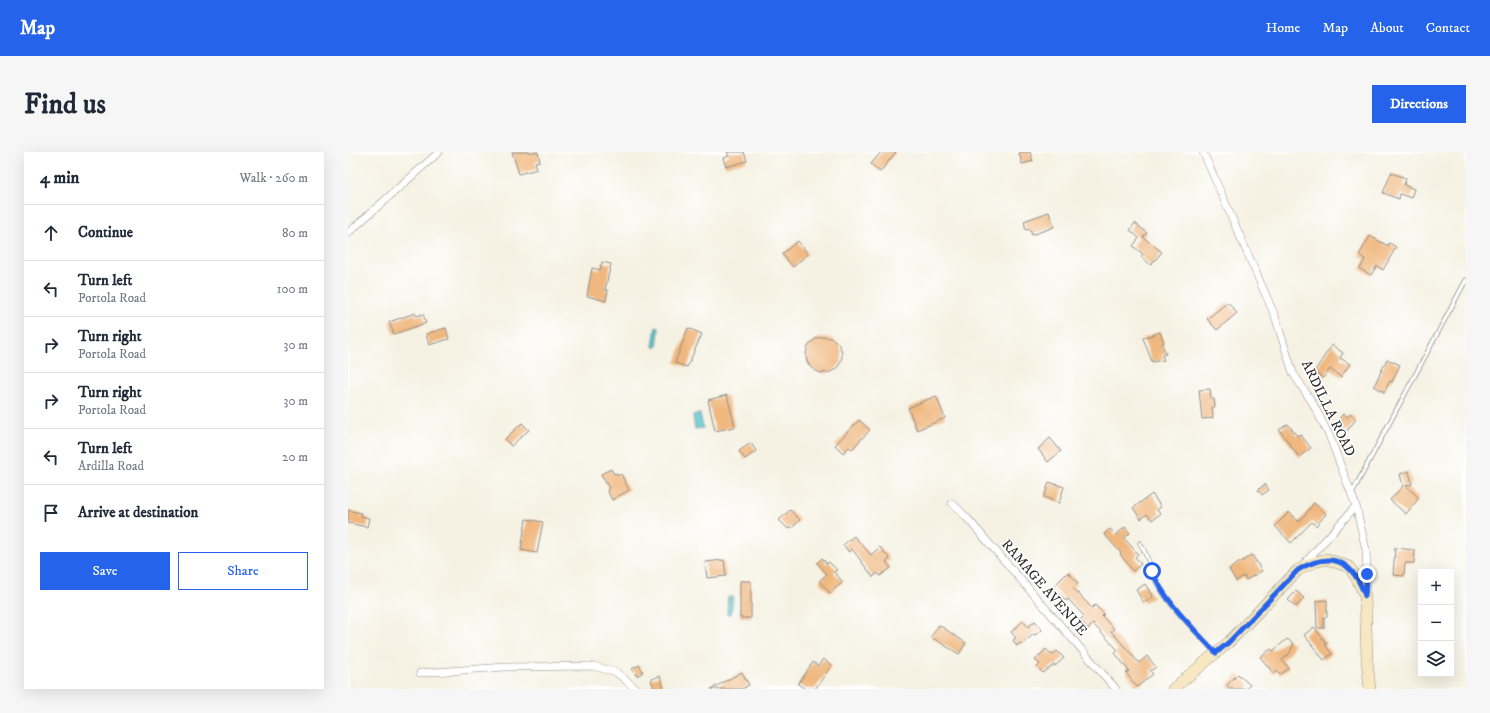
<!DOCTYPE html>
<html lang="en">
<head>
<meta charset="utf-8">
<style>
  body { margin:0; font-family:"IM FELL DW Pica",serif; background:#f6f6f7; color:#1f2937 }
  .controls { position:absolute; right:12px; bottom:12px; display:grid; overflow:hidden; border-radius:0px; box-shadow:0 4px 16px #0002 }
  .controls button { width:36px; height:36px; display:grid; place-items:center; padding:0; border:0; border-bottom:1px solid #e0e1e3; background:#fff; color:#1f2937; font:20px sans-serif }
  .stop { position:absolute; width:12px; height:12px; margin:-9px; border:3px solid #2563eb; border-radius:50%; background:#fff }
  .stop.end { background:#2563eb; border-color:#fff; box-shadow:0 1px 4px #0008 }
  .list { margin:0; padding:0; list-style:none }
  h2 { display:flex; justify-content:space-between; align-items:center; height:52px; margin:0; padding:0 16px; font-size:17px }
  h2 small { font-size:13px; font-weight:400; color:#747a83 }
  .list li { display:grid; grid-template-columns:26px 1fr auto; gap:12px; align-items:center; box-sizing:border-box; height:56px; padding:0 16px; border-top:1px solid #e0e1e3 }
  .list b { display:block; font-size:15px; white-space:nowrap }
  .list p { margin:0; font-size:13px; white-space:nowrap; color:#747a83 }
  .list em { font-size:13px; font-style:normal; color:#747a83 }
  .actions { display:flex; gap:8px; padding:12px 16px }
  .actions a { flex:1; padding:9px 0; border:1px solid #2563eb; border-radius:0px; text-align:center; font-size:14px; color:#2563eb }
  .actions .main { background:#2563eb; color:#fff }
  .icon { flex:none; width:22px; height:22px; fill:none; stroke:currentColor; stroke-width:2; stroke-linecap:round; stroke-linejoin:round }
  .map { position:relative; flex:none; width:1118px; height:537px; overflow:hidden; border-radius:0px }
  header { display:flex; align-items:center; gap:24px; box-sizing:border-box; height:56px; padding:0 20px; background:#2563eb; color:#fff }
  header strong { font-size:19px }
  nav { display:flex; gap:22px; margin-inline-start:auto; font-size:14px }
  .intro { display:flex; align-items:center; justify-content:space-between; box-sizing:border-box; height:96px; padding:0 24px }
  h1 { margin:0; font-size:28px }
  .button { padding:10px 18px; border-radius:0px; background:#2563eb; color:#fff; font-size:14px; font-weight:700 }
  main { display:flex; gap:24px; padding:0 24px }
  aside { flex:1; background:#fff; border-radius:0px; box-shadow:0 4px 16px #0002 }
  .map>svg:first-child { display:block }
</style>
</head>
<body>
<header>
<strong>Map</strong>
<nav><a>Home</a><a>Map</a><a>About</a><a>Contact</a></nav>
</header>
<div class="intro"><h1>Find us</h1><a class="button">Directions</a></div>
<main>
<aside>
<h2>4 min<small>Walk · 260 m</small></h2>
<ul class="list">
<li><svg class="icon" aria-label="ahead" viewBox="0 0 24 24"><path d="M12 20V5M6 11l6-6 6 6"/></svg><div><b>Continue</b></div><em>80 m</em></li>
<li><svg class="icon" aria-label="left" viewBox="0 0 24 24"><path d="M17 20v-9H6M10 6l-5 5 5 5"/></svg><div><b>Turn left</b><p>Portola Road</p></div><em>100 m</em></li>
<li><svg class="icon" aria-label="right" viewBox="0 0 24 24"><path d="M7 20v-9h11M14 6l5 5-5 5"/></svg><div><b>Turn right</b><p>Portola Road</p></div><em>30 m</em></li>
<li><svg class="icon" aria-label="right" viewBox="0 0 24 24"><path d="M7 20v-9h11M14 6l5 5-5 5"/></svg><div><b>Turn right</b><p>Portola Road</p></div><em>30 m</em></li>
<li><svg class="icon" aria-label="left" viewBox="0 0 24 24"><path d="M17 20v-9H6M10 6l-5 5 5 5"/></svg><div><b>Turn left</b><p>Ardilla Road</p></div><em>20 m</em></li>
<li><svg class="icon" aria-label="arrive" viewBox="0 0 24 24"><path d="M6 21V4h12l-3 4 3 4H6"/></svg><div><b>Arrive at destination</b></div></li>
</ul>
<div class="actions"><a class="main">Save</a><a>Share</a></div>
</aside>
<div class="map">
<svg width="1118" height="537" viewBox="0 0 1118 537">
  <rect width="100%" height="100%" fill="#fff"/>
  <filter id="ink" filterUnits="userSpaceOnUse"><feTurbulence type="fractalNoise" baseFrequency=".025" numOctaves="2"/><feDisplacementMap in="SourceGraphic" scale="8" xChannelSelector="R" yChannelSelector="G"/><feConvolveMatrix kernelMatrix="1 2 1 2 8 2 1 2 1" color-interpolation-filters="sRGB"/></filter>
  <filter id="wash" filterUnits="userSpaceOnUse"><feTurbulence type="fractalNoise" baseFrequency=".012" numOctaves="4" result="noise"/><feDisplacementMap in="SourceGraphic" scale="16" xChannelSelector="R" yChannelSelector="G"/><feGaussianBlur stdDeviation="0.9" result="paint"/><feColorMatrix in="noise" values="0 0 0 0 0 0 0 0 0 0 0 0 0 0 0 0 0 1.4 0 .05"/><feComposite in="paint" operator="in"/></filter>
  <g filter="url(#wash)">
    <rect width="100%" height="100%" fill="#f5f2e3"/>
    <!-- water -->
    <path fill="#5dcad4" stroke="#447a80" d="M 308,175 L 311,176 L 309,195 L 305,195 Z
      M 352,262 L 355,276 L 347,277 L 345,263 Z
      M 380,445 L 385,445 L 383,462 L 379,462 Z"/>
    <g id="blocks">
      <!-- building -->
      <path fill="#f0b77e" d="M 164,0 L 190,0 L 192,9 L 187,10 L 189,17 L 171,22 Z
        M 379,0 L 396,0 L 399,9 L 378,15 L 375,6 L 381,4 Z
        M 533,0 L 548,0 L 532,20 L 523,12 Z
        M 675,0 L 682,0 L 685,9 L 674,12 L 671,1 Z
        M 1043,21 L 1058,26 L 1056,33 L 1066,37 L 1063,46 L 1052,42 L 1051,47 L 1035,41 Z
        M 701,60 L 706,75 L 684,83 L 682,77 L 678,78 L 676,69 Z
        M 787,71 L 799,81 L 795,85 L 814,100 L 803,113 L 793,105 L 795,102 L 785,94 L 791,86 L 782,78 Z
        M 1022,84 L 1040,94 L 1041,91 L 1048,95 L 1035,118 L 1029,114 L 1023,123 L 1012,117 L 1017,107 L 1011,103 Z
        M 450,89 L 460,102 L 445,115 L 434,102 Z
        M 254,110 L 263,112 L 257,138 L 260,138 L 258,149 L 239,144 L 244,116 L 252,118 Z
        M 880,150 L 889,161 L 869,178 L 859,167 Z
        M 67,161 L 68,164 L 75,162 L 78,171 L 46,182 L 41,170 Z
        M 98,176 L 101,187 L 81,193 L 78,182 Z
        M 340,176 L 354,182 L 339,215 L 327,211 Z
        M 812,180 L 816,191 L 814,192 L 818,202 L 814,203 L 816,208 L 804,210 L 795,186 Z
        M458 203a18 18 0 1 1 36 0a18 18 0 1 1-36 0Z
        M 984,193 L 995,201 L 992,206 L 1002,212 L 993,225 L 982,217 L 975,226 L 966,220 Z
        M 1039,207 L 1052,213 L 1044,230 L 1042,229 L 1036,240 L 1026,234 Z
        M 862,237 L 863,247 L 866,247 L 867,255 L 864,255 L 865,266 L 854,267 L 851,238 Z
        M 379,243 L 387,275 L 367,279 L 360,248 Z
        M 588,244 L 597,266 L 569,278 L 560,256 Z
        M 995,262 L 1000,265 L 1002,262 L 1008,267 L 999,279 L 988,271 Z
        M 511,268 L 522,278 L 504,297 L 501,295 L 495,301 L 487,293 Z
        M 174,271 L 181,278 L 163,294 L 157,287 Z
        M 940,272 L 949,284 L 952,282 L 963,296 L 951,305 L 931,278 Z
        M 702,286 L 713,299 L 700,310 L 690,297 Z
        M 403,291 L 408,299 L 397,307 L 391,299 Z
        M 263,317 L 266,322 L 269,321 L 270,324 L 273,322 L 281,338 L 264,348 L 259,338 L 261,336 L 253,322 Z
        M 1061,319 L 1064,332 L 1058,334 L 1071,346 L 1058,362 L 1042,348 L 1055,334 L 1052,322 Z
        M 701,330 L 716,335 L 711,351 L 696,345 Z
        M 917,332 L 921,338 L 914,343 L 910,338 Z
        M 804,342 L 813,355 L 809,358 L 812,362 L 804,368 L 799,362 L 793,367 L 785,356 Z
        M 966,351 L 978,362 L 968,374 L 964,370 L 943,391 L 927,374 L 941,360 L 951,370 Z
        M 0,358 L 13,361 L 13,364 L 21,366 L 19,375 L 0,371 Z
        M 442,358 L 452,368 L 444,376 L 442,375 L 440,377 L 431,368 Z
        M 178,367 L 195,370 L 189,401 L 173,398 Z
        M 777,375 L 782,381 L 776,386 L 790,402 L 787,405 L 793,412 L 785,419 L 772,402 L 773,401 L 756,382 L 762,377 L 768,383 Z
        M 506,384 L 523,403 L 532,395 L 542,407 L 538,410 L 543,416 L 532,424 L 530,421 L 525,425 L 504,397 L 501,400 L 495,393 Z
        M 1047,396 L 1067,398 L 1066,411 L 1057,411 L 1056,424 L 1045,423 Z
        M 904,403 L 914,419 L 898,428 L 896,424 L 888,429 L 881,417 Z
        M 474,406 L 479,412 L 481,410 L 489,418 L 486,420 L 495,430 L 482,441 L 471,429 L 479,422 L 469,411 Z
        M 376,408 L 378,424 L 359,426 L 357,410 Z
        M 720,420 L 730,431 L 725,436 L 744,456 L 747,453 L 756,462 L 754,464 L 766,477 L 763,479 L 791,511 L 799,504 L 808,515 L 802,519 L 805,522 L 789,535 L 778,521 L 781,519 L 767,501 L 770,498 L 745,472 L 740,477 L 732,468 L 736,464 L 720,447 L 718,449 L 705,435 Z
        M 392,429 L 403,429 L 403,466 L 392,466 Z
        M 797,432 L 805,445 L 796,451 L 788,438 Z
        M 948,439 L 956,446 L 948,455 L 940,448 Z
        M 979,448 L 979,465 L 976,465 L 976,476 L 969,476 L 968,449 Z
        M 675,469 L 680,475 L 687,469 L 694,478 L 687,483 L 686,482 L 674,492 L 672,491 L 669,494 L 665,488 L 668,486 L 663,480 Z
        M 591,473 L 618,491 L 611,502 L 583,485 Z
        M 966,475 L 979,492 L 977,493 L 984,502 L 976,508 L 956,483 Z
        M 939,487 L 946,492 L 941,502 L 934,508 L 941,516 L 932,523 L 929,518 L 926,522 L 912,505 L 923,497 L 925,499 Z
        M 698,497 L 704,503 L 709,499 L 716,506 L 707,514 L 706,513 L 695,521 L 689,515 L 692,512 L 687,508 Z
        M 475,507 L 484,513 L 467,537 L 457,537 L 450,532 L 465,510 L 470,514 Z
        M 291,513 L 295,520 L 289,524 L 284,517 Z
        M 394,520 L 401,533 L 394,537 L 363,537 Z
        M 890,522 L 902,533 L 898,537 L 882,537 L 879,533 Z
        M 312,524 L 316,537 L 306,537 L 303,527 Z"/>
    </g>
  </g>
  <g filter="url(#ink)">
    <use href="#blocks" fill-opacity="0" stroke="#908e87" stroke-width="1"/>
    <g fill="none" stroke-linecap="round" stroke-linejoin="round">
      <defs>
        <path id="lane" d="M 1004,341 L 1118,128
          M 792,391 C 800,404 803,418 809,431 C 822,455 848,479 867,500"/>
        <path id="street" d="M 855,0 L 927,164 L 945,221 L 964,250 L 981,283 L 1008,354 L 1018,398 L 1019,422 L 1017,442
          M 0,81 L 91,0
          M 604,351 L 619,366 L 768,537
          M 955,413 L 1008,354
          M 72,521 L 157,515 L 245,514 L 268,520 L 288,537"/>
        <path id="secondary" d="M 825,537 L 881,490 L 950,418 L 966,410 L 979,407 L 1001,415 L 1009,427 L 1017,444 L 1019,508 L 1022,537"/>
      </defs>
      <!-- lane casing -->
      <use href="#lane" stroke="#908e87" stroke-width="5"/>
      <!-- street casing -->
      <use href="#street" stroke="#908e87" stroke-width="8"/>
      <!-- secondary casing -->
      <use href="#secondary" stroke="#908e87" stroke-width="12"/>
      <!-- lane -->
      <use href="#lane" stroke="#fff" stroke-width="3.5"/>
      <!-- street -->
      <use href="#street" stroke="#fff" stroke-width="7"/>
      <!-- secondary -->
      <use href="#secondary" stroke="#f7e8c3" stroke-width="11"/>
    </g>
  </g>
  <g fill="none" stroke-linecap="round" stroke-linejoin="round" filter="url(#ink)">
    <!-- route -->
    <path stroke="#2563eb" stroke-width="5" d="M 804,419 C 817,450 845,476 868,501 L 881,490 L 950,418 C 984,398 1005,409 1017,444 L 1019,422"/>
  </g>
  <g text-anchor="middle" stroke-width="3.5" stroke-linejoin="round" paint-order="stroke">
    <!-- street labels -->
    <g font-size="14" fill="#2b2b2b" stroke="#fff">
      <text transform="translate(981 256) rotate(64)" y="5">ARDILLA ROAD</text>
      <text transform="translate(697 435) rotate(49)" y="5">RAMAGE AVENUE</text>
    </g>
  </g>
</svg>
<div class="controls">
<button>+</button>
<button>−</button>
<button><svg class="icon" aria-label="layers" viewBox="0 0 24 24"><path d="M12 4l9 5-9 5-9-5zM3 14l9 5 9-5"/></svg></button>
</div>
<div class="stop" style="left:804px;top:419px"></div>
<div class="stop end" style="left:1019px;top:422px"></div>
</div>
</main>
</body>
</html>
